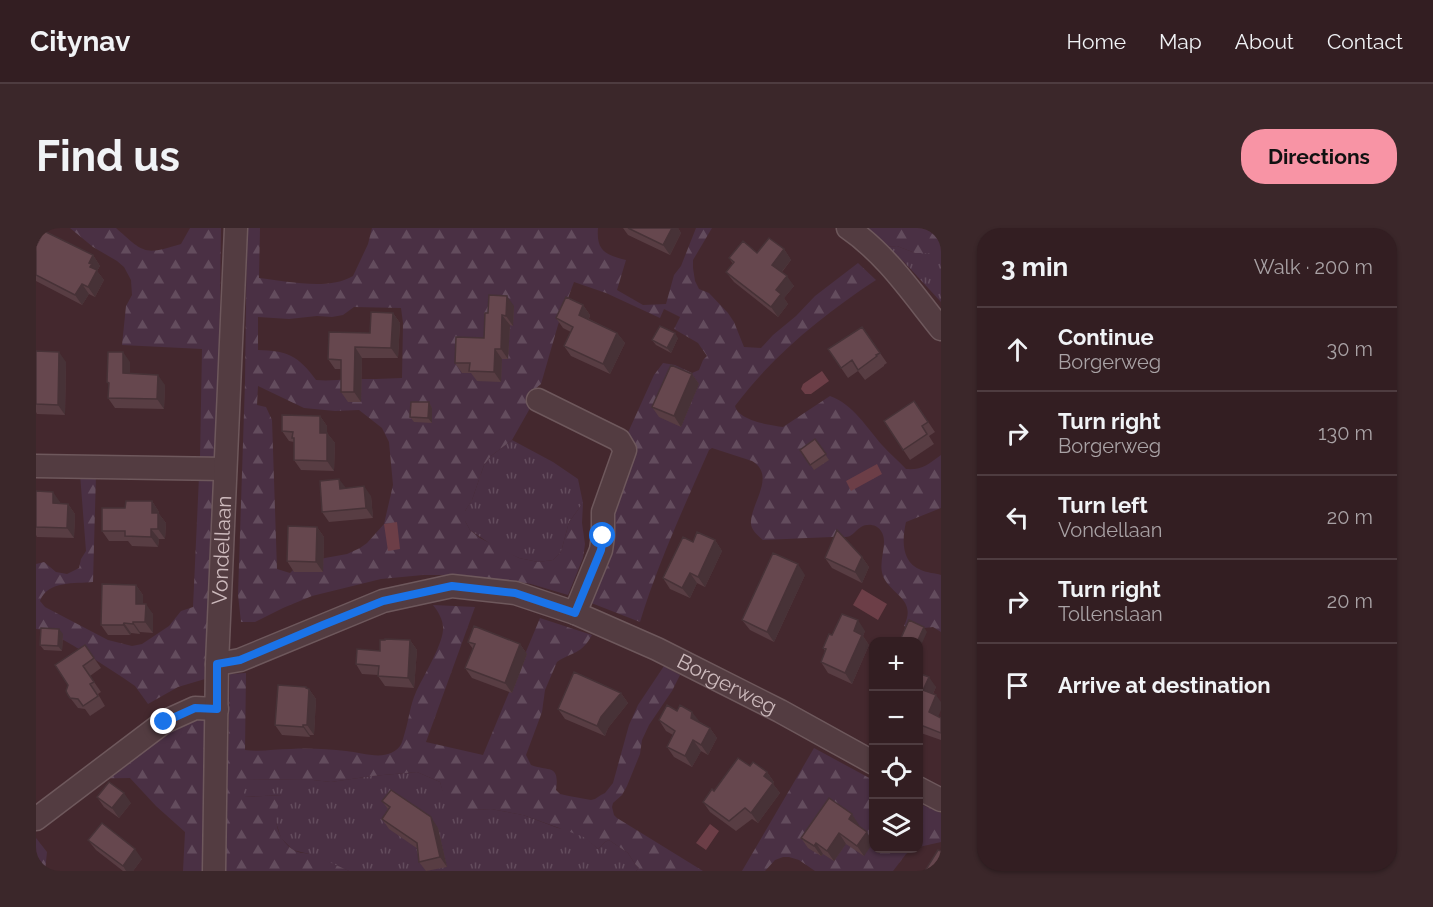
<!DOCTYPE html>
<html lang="en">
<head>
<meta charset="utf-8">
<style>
  body { margin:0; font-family:Raleway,sans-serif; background:#3b272a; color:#f1f3f6 }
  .controls { position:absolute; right:18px; bottom:18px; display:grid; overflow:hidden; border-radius:12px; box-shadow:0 2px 4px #0004 }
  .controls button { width:54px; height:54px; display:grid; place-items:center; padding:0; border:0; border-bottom:2px solid #4e3c40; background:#331e22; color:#f1f3f6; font:30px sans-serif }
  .stop { position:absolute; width:18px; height:18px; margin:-14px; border:4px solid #1a73e8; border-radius:50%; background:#fff }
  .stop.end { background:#1a73e8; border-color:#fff; box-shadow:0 2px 6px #0008 }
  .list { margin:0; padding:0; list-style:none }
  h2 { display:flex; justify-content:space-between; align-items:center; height:78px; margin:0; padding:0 24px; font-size:26px }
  h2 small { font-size:20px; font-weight:400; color:#a9a2a5 }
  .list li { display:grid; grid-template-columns:39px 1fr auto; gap:18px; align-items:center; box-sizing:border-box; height:84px; padding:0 24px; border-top:2px solid #4e3c40 }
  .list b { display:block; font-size:22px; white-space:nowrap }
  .list p { margin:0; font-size:20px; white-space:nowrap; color:#a9a2a5 }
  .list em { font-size:20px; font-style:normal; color:#a9a2a5 }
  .icon { flex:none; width:33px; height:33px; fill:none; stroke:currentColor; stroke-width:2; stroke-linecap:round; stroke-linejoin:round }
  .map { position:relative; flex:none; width:905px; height:643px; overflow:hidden; border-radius:24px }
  header { display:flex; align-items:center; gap:36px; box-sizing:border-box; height:84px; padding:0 30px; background:#331e22; border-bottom:2px solid #4e3c40 }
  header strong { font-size:28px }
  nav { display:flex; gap:33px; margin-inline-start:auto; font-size:21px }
  .intro { display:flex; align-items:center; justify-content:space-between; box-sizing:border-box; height:144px; padding:0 36px }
  h1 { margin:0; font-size:42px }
  .button { padding:15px 27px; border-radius:24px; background:#f894a5; color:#111; font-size:21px; font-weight:700 }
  main { display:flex; gap:36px; padding:0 36px }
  aside { flex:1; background:#331e22; border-radius:24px; box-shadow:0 2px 4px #0004 }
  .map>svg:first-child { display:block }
</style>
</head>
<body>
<header>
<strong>Citynav</strong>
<nav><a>Home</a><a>Map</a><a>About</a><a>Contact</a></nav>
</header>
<div class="intro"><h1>Find us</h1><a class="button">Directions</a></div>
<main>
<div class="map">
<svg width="905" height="643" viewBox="0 0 905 643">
  <defs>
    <pattern id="grass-tufts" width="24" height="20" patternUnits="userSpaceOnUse" patternTransform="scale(1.5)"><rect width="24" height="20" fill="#4a3044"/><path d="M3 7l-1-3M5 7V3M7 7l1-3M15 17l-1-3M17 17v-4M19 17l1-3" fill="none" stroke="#634c5d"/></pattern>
    <pattern id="forest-firs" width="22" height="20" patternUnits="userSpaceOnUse" patternTransform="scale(1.5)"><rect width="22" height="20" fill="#4a3044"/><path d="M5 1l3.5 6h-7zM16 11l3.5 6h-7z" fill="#634c5d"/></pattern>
  </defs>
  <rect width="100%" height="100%" fill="#44282e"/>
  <!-- grass -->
  <path fill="url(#grass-tufts)" d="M 861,18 L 879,25 L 905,25 L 905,74 L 868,34 L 850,19 Z
    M 476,212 L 517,234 L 542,251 L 547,275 L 533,294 L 525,324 L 517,332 L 502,334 L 483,330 L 459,319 L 434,302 L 429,293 L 429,283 L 436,272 L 448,237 L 455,228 Z
    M 381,544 L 404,554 L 409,570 L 438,582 L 455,581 L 487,587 L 522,600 L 529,601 L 549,609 L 562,621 L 569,614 L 573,612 L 592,625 L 599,636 L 603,640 L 600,643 L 313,643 L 273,626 L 257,622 L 245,610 L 239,591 L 241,577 L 246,567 L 208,569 L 208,551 L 277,552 L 295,554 L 336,548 Z"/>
  <!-- forest -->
  <path fill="url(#forest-firs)" fill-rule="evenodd" d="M 34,0 L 80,0 C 109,26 108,27 145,16 L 154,0 L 185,0 L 182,224 L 180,229 L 178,230 L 164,230 L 166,121 L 86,117 L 90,78 L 96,67 L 95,52 L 88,39 L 81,33 L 57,19 Z
    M 211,0 L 224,0 L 223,50 C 251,53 292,63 317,48 L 332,16 L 336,0 L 562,0 C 560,23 570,27 590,32 L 581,62 L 607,77 L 630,76 L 638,47 L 645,38 L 660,0 L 676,0 L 657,32 L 657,40 L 659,53 L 663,61 L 673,65 L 692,85 L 698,94 L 708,119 L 725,120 L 737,107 L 760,88 L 779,68 L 822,35 L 840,52 C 788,86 736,128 699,178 C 703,193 734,197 747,199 L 794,168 C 817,176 831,200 846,217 C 854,226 863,233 870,241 C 887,242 891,237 905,227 L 905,280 L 870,294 C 866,312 865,334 885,342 C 891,345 899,345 905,347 L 905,404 L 897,399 L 879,401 L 868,398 C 880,373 860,369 849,352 C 839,336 854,316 845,303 C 841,296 831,295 825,299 C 821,301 818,306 814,308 C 810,310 801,308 796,309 C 773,310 750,311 727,312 C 721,307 714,301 715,293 C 716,274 740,247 716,233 L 676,220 L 673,222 C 648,279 622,335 604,394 L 545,371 L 590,209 L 618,147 L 627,135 L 639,137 L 656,145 L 663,142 L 667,132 L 671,128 L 662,115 L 638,101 L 644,89 L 628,81 L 624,90 L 570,65 L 538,54 L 522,97 L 505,156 L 499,161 L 495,167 L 493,182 L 476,212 L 455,228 L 448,237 L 436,272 L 429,283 L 429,293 L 434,302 L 444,310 L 483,330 L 502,334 L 517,332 L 525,324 L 533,294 L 547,275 L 546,295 L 549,316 L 547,330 L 532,367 L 495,356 L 462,351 L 424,347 L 387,347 L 345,351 L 276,368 L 247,380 L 219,394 L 205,394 L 202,367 L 209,154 ZM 318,79 L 365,80 L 367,95 L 366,150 C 349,151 331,151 313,151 C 302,152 291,153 280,152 C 262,127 251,123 222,122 L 222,89 L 253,91 L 281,88 L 296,89 L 307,87 ZM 222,158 L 268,180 L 299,183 L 323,182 L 346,200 L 353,214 L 357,257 L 348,296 L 331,315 L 324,320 L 311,326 L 289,330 L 260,339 L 254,345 L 241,341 L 236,192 L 230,179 L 221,177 Z
    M 824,0 L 905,0 L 905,25 L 879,25 L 861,18 L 850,19 Z
    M 44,246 L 60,246 L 57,354 C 39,356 12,352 4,373 L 9,379 L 72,412 L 96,418 L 106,416 L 133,398 L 145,383 L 157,379 L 163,249 L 180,250 L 178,364 L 169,451 L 142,459 L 112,476 L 99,458 L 86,449 L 38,418 L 10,402 L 0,401 L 0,336 L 8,334 L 20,344 L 31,346 L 43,340 L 45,331 L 50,323 Z
    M 397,377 L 439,379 L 390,514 L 447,527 L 504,390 L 556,407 C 545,427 537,423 521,434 L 509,462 L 506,484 L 490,527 L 495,537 C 512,544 524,535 520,562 L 524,566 L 533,568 L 555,572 L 559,571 L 565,567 L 569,565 L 577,555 L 593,497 L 602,477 L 628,438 L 644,447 L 636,463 L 613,497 L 606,512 L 604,526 L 591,558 L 586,567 L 577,575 L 576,579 L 578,587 L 581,590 L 667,643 L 600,643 L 603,640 L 599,636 L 592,625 L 573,612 L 569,614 L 562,621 L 548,609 L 487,587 L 455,581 L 438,582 L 429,581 L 409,573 L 404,554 L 381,544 L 336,548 L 295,554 L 277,552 L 208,551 L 208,569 L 247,567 C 236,585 238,608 256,621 C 261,625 268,625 274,626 C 287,631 300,637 313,643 L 189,643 L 194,446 L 210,445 L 209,522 C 225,524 239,521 255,521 C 273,520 292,521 310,523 C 323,524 342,531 355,525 C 366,520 366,514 369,504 C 373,491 374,477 380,464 C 387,449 406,418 407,402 C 408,393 402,383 397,377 Z
    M 171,487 L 166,643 L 147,643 L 149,604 L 120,578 L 94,550 L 42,551 L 92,515 Z
    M 778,520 L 837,552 L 838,620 L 878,621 L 870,626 L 857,643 L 779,643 L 763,632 L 753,629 L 747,629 L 739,632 L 729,643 L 706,643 Z
    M 882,575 L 905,585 L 905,614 L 883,619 Z
    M 0,610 L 11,624 L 9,643 L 0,643 Z"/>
  <!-- water -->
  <path fill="#6c3e47" d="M 786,143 L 793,153 L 775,166 L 769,166 L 765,161 L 767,156 Z
    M 841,236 L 846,246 L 815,263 L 810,253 Z
    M 361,294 L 364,321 L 352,323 L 348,296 Z
    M 826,361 L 851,376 L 842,392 L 817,377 Z
    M 674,596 L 683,603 L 670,622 L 660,615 Z"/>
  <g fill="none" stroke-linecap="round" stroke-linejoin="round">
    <defs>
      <g id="minor">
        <path d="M 812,0 C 850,26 876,65 905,101"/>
        <path d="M 502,172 L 583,212 L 589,222 L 567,284 L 567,308 L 565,322 L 539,385"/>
        <path d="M 0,238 L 189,241"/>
        <path id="s1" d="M 181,436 L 204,432 L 347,373 L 416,358 L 479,365 L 539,385 L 621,421 L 744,483 L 838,535"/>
        <path d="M 882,560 L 905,572"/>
        <path d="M 0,591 L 128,494 L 159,480 L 181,481"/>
        <path id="s2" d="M 178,643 L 181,436 L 200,0"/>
      </g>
    </defs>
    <!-- minor casing -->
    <use href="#minor" stroke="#6e585c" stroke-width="25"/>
    <!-- minor -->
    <use href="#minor" stroke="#533c41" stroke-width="22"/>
  </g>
  <!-- wall -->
  <path fill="#583d43" d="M 587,0 L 642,0 L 645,5 L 634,27 L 592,7 Z
    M 0,18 L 57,27 L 64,38 L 61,43 L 68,52 L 59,69 L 53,66 L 46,77 L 0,53 Z
    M 748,21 L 755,32 L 746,44 L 758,58 L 748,70 L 752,76 L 742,89 L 698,54 L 690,44 L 697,36 L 693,30 L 721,25 Z
    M 547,77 L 554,87 L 553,91 L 581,105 L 589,115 L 574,146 L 535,128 L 528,118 L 535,104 L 527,100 L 520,90 Z
    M 478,78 L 477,98 L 474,97 L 472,131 L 466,131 L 465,154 L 441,153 L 435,145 L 426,145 L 419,135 L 448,110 L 452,85 Z
    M 357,85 L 364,95 L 362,130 L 326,130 L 325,174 L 312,174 L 305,164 L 305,141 L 299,141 L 292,131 L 334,105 Z
    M 826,99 L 851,135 L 848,137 L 848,138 L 829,152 L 822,143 L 812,150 L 792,121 Z
    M 642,110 L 635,125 L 620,117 L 616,112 Z
    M 0,123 L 30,134 L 29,187 L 1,186 L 0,184 Z
    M 94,134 L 94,146 L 129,157 L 128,181 L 79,180 L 72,170 L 73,157 L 71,154 Z
    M 656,146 L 663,156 L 645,199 L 623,189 L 616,179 Z
    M 878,173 L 899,204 L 893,208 L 898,216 L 874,232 L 848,193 Z
    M 393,174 L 396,180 L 396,195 L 378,194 L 374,189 Z
    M 284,188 L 291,198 L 291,205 L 299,215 L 298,243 L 265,242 L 258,232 L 258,214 L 253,213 L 246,203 Z
    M 779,211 L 793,232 L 778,242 L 764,222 Z
    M 309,260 L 335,268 L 337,290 L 293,294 L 286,284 Z
    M 0,263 L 24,274 L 24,275 L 32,276 L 39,286 L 38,310 L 1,309 L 0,307 Z
    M 116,273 L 123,284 L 123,286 L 130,295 L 129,311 L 123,311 L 122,319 L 96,318 L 92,313 L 73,313 L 66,303 L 89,280 Z
    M 281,299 L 288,309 L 287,344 L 258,344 L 251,333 Z
    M 679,312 L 686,323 L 669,359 L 661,355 L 654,370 L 634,361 L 627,350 Z
    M 826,329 L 833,339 L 826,355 L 796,340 L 789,330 Z
    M 769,347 L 738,414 L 714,402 L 706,392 Z
    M 100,357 L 107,367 L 107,376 L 117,386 L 117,405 L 104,404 L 104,406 L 95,405 L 94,407 L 72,407 L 65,397 Z
    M 829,403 L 827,408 L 833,417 L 816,456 L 792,445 L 785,434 L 789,423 L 787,420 L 796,407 Z
    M 27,406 L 26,423 L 8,422 L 4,417 Z
    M 374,412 L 381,422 L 378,460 L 349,458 L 342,448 L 342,447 L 326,446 L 320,436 L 344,423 Z
    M 432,414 L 484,416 L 491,426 L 476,465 L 436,450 L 429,440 L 437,421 Z
    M 49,417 L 65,440 L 54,448 L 65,464 L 62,466 L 69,478 L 54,488 L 49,481 L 42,480 L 32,467 Z
    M 882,445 L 900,459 L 897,466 L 902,489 L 905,490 L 905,512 L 882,504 Z
    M 270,459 L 271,461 L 273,461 L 280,471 L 278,507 L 274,507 L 274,509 L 246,507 L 239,497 Z
    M 585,465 L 592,475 L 572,500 L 569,508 L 529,491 L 522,481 Z
    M 623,492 L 664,494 L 674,500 L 681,510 L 672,527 L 665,523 L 656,539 L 638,529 L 631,519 L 637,507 L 630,503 Z
    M 714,538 L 731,544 L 738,554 L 737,556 L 744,565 L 722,595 L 716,591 L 700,603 L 674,584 L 667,574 L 678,563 Z
    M 61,569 L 95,575 L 83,590 L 68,579 Z
    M 346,573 L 402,600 L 411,639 L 390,643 L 383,634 L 382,621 L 353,601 L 346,591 L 352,581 Z
    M 823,597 L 822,598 L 828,628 L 810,616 L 798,633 L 787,626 L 785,628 L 772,620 L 765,610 Z
    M 52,612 L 106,631 L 97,643 L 87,643 L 60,622 Z"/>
  <!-- shaded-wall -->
  <path fill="#473237" d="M 636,0 L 642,0 L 645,5 L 634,27 L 627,17 Z
    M 748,21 L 755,32 L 743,47 L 736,37 Z
    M 57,27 L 64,38 L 61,43 L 68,52 L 59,69 L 52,59 L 54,39 L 53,35 Z
    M 751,48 L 758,58 L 748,70 L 752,76 L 742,89 L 735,79 L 740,62 Z
    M 46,56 L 53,66 L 46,77 L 39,67 Z
    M 471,68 L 478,78 L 477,98 L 470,88 Z
    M 547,77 L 554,87 L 550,97 L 543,87 Z
    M 357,85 L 364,95 L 362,130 L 355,120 Z
    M 466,87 L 474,97 L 472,131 L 465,121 Z
    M 581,105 L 589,115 L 574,146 L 567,136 Z
    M 639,105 L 642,110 L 635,125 L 631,120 Z
    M 319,119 L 326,130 L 325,174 L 318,164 Z
    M 459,121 L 466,131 L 465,154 L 458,144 Z
    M 23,124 L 30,134 L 29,187 L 22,177 Z
    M 87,124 L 94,134 L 94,155 L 87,145 Z
    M 656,146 L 663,156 L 645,199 L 638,188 Z
    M 122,147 L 129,157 L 128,181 L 121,171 Z
    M 393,174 L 396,180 L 396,195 L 392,190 Z
    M 284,188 L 291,198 L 291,215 L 284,205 Z
    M 291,205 L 299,215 L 298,243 L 291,233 Z
    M 303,251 L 310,260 L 304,261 Z
    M 328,258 L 335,268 L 337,290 L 330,280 Z
    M 17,264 L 24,274 L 24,285 L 17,275 Z
    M 116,273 L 123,284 L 123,286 L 130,295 L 129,311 L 122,301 L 116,285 Z
    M 32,276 L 39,286 L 38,310 L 31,300 Z
    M 281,299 L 288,309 L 287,344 L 280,334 Z
    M 115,301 L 123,311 L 122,319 L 115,309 Z
    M 679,312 L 686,323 L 669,359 L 662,349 Z
    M 826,329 L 833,339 L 826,355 L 819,344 Z
    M 762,336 L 769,347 L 738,414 L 731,404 Z
    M 654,345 L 661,355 L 654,370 L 646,360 Z
    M 100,357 L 107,367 L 107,386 L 100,376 Z
    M 110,376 L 117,386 L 117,405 L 109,394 Z
    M 822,392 L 829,403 L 827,408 L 833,417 L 816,456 L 809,445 L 818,403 Z
    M 97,394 L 104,404 L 104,406 L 97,396 Z
    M 88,395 L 95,405 L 94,407 L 87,397 Z
    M 888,399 L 891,404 L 883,422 L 882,414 L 881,414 Z
    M 23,401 L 27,406 L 26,423 L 22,418 Z
    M 374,412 L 381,422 L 378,460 L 372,450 Z
    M 484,416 L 491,426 L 476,465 L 469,455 Z
    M 893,449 L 900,459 L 894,472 L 887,462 Z
    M 270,459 L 273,463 L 273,461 L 280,471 L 278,507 L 271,497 Z
    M 585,465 L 592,475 L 572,500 L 569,508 L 561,498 L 565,489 Z
    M 900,467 L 905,474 L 905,482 L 900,494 L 893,484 Z
    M 656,484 L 664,494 L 655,490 Z
    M 267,497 L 274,507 L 274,509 L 267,499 Z
    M 674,500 L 681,510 L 672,527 L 665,517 Z
    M 657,512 L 665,523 L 656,539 L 649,528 Z
    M 731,544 L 738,554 L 737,556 L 744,565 L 722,595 L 715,585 L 728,548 Z
    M 88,565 L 95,575 L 83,590 L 76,580 Z
    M 816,586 L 823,597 L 820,601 L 813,591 Z
    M 395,589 L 402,600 L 411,639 L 404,629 Z
    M 831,604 L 837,615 L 828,628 L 821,618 Z
    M 803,605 L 810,616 L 798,633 L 791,623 Z
    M 780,615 L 787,626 L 785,628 L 778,618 Z
    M 99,621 L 106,631 L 97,643 L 90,643 L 87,638 Z"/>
  <!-- building -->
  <path fill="#66474e" stroke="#473237" stroke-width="1.5" d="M 592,0 L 636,0 L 627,17 Z
    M 8,3 L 57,27 L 53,35 L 56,36 L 54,39 L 61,42 L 52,59 L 46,56 L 39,67 L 0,47 L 0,18 Z
    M 733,10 L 748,21 L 736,37 L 751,48 L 740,62 L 745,66 L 735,79 L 690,44 L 698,34 L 693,30 L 707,13 L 721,25 Z
    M 453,67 L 471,68 L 470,88 L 466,87 L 465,121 L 459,121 L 458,144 L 433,143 L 434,135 L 419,135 L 420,109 L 448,110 L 449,85 L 452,85 Z
    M 530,69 L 547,77 L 543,87 L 581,105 L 567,136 L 528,118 L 537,99 L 520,90 Z
    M 335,84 L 357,85 L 355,120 L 319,119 L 318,164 L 305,164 L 305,132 L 292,131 L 293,104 L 334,105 Z
    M 624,98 L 639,105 L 631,120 L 616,112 Z
    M 826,99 L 844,125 L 840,127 L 841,128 L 822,142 L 816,132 L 805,140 L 792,121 Z
    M 0,123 L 23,124 L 22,177 L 0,176 Z
    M 72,124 L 87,124 L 87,145 L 122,147 L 121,171 L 72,170 L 73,155 L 71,154 Z
    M 635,137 L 656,146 L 638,188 L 616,179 Z
    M 878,173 L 892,194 L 886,198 L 891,206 L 867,222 L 848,193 Z
    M 375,174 L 393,174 L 392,190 L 374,189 Z
    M 246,187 L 284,188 L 284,205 L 291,205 L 291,233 L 258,232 L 258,210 L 256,210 L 257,204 L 246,203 Z
    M 779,211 L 790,226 L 774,237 L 764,222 Z
    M 303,251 L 304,261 L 328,258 L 330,280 L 286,284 L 284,253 Z
    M 0,263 L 17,264 L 17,275 L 32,276 L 31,300 L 0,299 Z
    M 90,273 L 116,273 L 116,285 L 122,285 L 122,301 L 115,301 L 115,309 L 89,308 L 89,303 L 66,303 L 66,280 L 89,280 Z
    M 252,298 L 281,299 L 280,334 L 251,333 Z
    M 801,302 L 826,329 L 819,344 L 789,330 Z
    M 661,304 L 679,312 L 662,349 L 654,345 L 646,360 L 627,350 L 647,309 L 657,314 Z
    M 737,325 L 762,336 L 731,404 L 706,392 Z
    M 66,356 L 100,357 L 100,376 L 110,376 L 109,394 L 97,394 L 97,396 L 88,395 L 87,397 L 65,397 Z
    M 806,386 L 822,392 L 818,403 L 826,407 L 809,445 L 785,434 L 790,421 L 787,420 L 793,406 L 796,407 Z
    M 873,392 L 888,399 L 881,414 L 873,414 L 865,410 Z
    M 438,398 L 484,416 L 469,455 L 429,440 L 439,416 L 432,414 Z
    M 5,400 L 23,401 L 22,418 L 4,417 Z
    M 349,411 L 374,412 L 372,450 L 342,448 L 343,438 L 320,436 L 321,421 L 344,423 L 344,412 L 349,412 Z
    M 49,417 L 58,430 L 47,438 L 58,454 L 54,456 L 62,468 L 47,478 L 42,471 L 34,470 L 32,467 L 30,463 L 32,457 L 19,437 Z
    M 538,444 L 585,465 L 565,489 L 561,498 L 522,481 Z
    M 882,445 L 893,449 L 887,462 L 900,467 L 893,484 L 905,490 L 905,505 L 882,496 Z
    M 242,457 L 270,459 L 270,460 L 273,461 L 271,497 L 267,497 L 267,499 L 239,497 Z
    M 631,477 L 641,483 L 644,477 L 656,484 L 655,490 L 674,500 L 665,517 L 657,512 L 649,528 L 631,519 L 639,503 L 623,492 Z
    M 702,530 L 714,538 L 717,534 L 731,544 L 728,548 L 737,555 L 715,585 L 709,580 L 693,593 L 667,574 L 676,561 L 678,563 Z
    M 73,554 L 88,565 L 76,580 L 61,569 Z
    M 355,562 L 395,589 L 404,629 L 383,634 L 381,615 L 346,591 L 354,579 L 346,573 Z
    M 793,570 L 816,586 L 813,591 L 831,604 L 821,618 L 803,605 L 791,623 L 780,615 L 778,618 L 765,610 Z
    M 66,595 L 99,621 L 87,638 L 52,612 Z
    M 902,622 L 905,623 L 905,643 L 889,643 Z"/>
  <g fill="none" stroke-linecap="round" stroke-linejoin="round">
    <!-- route -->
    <path stroke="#1a73e8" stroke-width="8" d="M 128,494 L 159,480 L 181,481 L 181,436 L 204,432 L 287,397 L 347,373 L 416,358 L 479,365 L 539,385 L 565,322 L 567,308"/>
  </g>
  <g text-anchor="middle" stroke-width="5" stroke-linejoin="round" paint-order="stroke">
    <!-- street labels -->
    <g font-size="21" fill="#cdbabd" stroke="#392126">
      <text dy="7" stroke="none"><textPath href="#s2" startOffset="321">Vondellaan</textPath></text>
      <text dy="7" stroke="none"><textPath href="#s1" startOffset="543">Borgerweg</textPath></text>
    </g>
  </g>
</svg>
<div class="controls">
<button>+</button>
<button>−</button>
<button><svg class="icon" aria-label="locate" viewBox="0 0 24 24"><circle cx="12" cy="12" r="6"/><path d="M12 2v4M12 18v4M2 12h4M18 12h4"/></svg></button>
<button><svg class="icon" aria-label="layers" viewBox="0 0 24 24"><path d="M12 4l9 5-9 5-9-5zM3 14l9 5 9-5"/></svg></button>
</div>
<div class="stop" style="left:567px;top:308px"></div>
<div class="stop end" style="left:128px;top:494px"></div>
</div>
<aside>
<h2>3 min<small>Walk · 200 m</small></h2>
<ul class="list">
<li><svg class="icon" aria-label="ahead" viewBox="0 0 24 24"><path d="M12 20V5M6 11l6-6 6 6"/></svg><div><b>Continue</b><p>Borgerweg</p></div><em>30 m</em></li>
<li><svg class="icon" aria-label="right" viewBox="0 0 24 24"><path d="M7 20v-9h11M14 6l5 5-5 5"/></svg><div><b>Turn right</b><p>Borgerweg</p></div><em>130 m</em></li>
<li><svg class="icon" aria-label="left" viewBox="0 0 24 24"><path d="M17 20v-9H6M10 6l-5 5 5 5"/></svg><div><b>Turn left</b><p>Vondellaan</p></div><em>20 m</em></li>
<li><svg class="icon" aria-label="right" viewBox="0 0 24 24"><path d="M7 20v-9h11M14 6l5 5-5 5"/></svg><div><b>Turn right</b><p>Tollenslaan</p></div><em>20 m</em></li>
<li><svg class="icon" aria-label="arrive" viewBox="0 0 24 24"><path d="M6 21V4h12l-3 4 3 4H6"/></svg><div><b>Arrive at destination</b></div></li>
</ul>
</aside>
</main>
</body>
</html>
